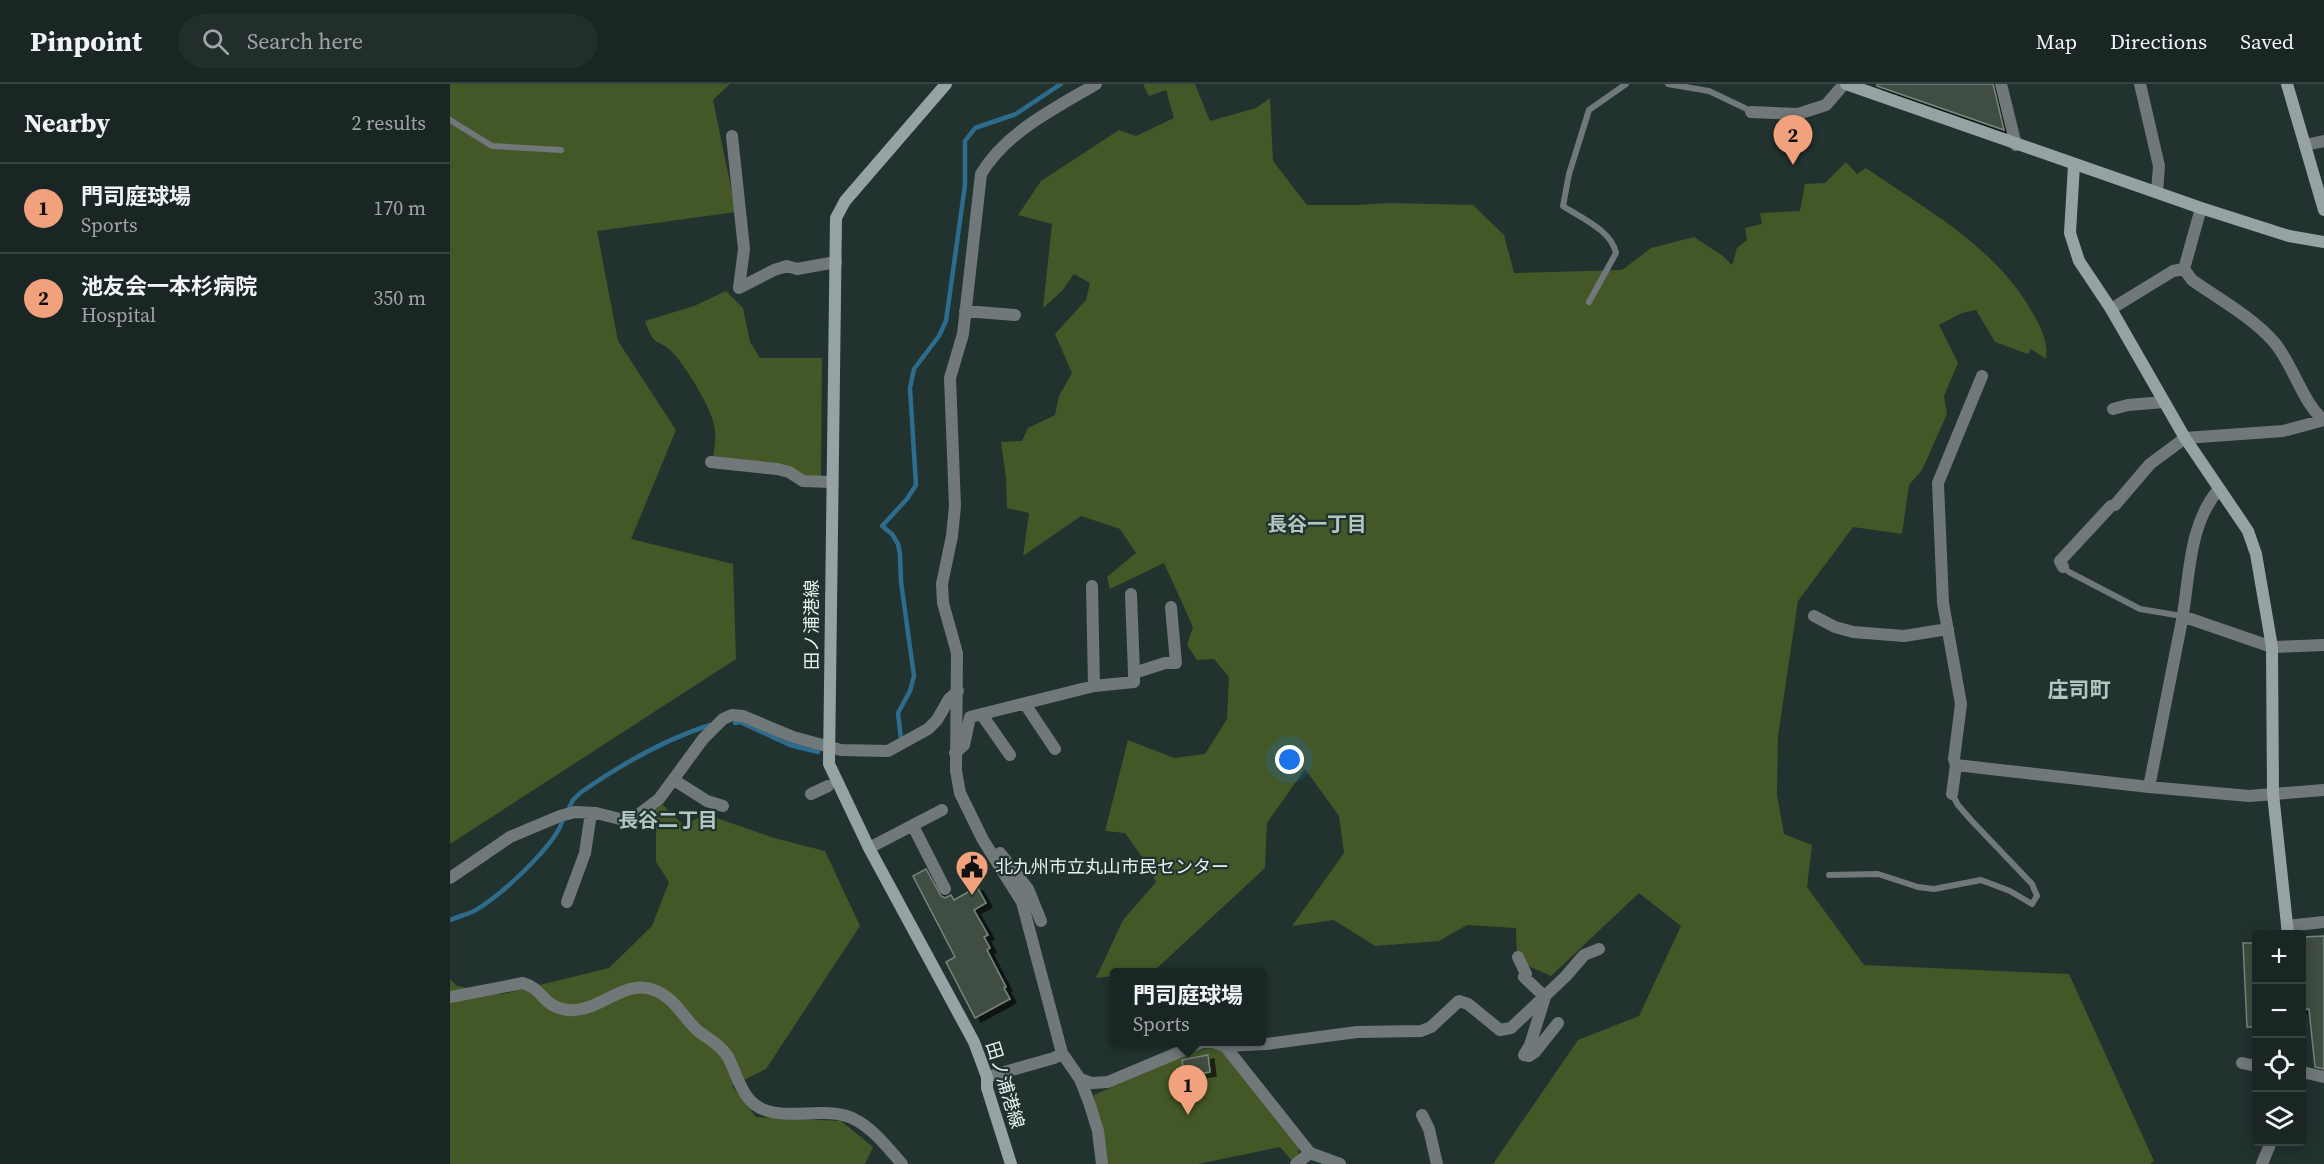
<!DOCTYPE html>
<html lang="en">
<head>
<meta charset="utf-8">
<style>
  body { margin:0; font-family:"Source Serif 4","Noto Sans JP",serif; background:#222e2b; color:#f1f3f6 }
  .controls { position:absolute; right:18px; bottom:18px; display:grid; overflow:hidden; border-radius:6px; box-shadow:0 3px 15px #0003 }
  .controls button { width:54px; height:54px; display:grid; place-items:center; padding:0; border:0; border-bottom:2px solid #374341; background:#192623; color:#f1f3f6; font:30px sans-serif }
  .you { position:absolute; left:840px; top:676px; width:21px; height:21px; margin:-15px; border:4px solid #fff; border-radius:50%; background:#1a73e8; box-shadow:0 0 0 9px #1a73e833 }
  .badge { display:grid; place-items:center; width:39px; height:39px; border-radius:50%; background:#f1a17b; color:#111; font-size:20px; font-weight:700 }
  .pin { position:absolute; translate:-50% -50px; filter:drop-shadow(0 2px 3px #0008) }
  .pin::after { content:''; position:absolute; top:32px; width:21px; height:18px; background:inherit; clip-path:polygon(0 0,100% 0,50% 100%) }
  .popup { position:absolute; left:660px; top:884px; width:156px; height:78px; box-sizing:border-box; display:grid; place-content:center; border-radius:6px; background:#192623; filter:drop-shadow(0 2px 4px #0005); font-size:20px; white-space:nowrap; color:#9fa5a6 }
  .popup b { font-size:22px; color:#f1f3f6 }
  .popup::after { content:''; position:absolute; left:50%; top:100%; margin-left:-12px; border:12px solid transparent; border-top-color:#192623 }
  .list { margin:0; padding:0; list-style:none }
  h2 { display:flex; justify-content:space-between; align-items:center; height:78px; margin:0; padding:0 24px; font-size:26px }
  h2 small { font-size:20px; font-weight:400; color:#9fa5a6 }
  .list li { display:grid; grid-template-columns:39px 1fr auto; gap:18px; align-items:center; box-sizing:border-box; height:90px; padding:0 24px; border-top:2px solid #374341 }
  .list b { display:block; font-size:22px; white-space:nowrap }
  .list p { margin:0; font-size:20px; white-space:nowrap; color:#9fa5a6 }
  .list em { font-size:20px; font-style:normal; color:#9fa5a6 }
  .icon { flex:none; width:33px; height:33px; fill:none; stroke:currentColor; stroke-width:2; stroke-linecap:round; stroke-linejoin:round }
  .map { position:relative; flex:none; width:1874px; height:1080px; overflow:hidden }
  header { display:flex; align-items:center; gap:36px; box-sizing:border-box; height:84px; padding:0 30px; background:#192623; border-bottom:2px solid #374341 }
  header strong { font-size:28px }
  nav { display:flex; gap:33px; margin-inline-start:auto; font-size:21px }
  .search { width:420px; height:54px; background:#222e2b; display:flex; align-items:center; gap:15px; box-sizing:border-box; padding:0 21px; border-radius:33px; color:#9fa5a6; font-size:22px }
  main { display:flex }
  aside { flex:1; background:#192623 }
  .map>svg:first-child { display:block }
</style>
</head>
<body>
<header>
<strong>Pinpoint</strong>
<div class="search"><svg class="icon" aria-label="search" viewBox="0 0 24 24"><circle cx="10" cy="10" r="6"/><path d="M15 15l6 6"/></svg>Search here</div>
<nav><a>Map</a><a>Directions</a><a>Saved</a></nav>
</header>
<main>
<aside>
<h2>Nearby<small>2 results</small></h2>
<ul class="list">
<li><span class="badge">1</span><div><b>門司庭球場</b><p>Sports</p></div><em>170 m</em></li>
<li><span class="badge">2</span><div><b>池友会一本杉病院</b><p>Hospital</p></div><em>350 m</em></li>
</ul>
</aside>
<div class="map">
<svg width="1874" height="1080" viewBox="0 0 1874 1080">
  <defs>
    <filter id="shadow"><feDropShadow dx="6" dy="4" stdDeviation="0" flood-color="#0009"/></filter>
  </defs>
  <rect width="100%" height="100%" fill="#21322f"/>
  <!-- green -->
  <path fill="#445827" d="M 0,0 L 280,0 L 263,16 L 286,128 L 147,147 L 168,257 L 226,346 L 181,455 L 283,480 L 286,575 L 0,760 Z
    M 693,0 L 745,0 L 760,37 L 806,24 L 820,14 L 823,77 L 857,121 L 909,121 L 937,119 L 1023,121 L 1054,151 L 1064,189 L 1172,186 L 1201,164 L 1244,153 L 1273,172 L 1282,181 L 1287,164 L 1297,156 L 1295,144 L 1312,140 L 1310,129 L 1350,127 L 1355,100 L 1375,99 L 1396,78 L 1407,90 L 1416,84 C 1478,127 1550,165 1586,235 C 1593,249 1598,259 1596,275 L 1581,265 L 1578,270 L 1545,258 L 1526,226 L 1512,229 L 1489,241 L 1508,279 L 1494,312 L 1497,330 L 1472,386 L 1459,401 L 1452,450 L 1403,443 L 1348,517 L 1328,652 L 1327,711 L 1334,750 L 1362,761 L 1357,803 L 1414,881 L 1619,890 L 1704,1077 L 1700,1080 L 1043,1080 L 1128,956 L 1189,932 L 1231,842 L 1189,809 L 1101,892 L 1067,877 L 1066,844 L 1017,841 L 989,857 L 925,862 L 884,836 L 842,842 L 894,769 L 889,732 L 855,685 L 817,739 L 815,784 L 705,886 L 664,888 L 664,892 L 646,894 L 673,836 L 706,798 L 695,777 L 675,749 L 655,747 L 678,656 L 724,674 L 755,670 L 777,635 L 779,593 L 764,575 L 747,576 L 737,561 L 743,543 L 714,479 L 660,505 L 657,493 L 686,469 L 670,445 L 631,432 L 573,472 L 579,429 L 557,424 L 556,394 L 551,358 L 572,357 L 578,344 L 605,331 L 609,312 L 622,289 L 605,250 L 636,216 L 640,199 L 624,190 L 612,207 L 593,224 L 602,140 L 568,131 L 591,97 L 669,46 L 686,52 L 724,34 L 716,6 L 699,12 Z
    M 276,207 L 293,224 L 300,258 L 310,274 L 372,274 L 371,394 L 263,375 C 264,366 266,356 265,347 C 264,327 237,285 224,270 C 208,252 205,267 195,237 L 244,222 Z
    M 212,720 L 234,742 L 255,730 L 324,754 L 375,767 L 410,842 L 316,985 L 282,1002 L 306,1033 L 391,1037 L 423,1063 L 415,1080 L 0,1080 L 0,895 L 7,902 L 53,910 L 159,884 L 202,842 L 219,798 L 206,778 L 206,741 L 197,733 Z
    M 757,964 L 773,965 L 849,1064 L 848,1072 L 842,1077 L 830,1063 L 748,1080 L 656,1080 L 644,1011 L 723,976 Z"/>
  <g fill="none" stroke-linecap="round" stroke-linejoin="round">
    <!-- stream -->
    <path stroke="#2d6c8d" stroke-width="4.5" d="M 285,639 L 290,638 L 340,661 L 368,668
      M 451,655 L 448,629 L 460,607 L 464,592 L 451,498 L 450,470 L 448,460 L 442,450 L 432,442 L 457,415 L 466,401 L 460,304 L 464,285 L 489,252 L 496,237 L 515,101 L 515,57 L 525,44 L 566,30 L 611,0
      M 118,726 L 123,716 L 130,709 C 170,681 213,656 260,641
      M 0,836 C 7,833 15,831 22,828 C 46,817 107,760 113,735"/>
  </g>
  <!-- building -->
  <path fill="#404d43" stroke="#77857b" stroke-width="1.5" filter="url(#shadow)" d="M 1427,0 L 1543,0 L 1554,46 L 1427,2 Z
    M 476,785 L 491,812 L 495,814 L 501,811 L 504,816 L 527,803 L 536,819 L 524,826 L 538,851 L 534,853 L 540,864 L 537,866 L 556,903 L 554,904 L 560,915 L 525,934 L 496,878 L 505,873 L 463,792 Z
    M 1874,852 L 1874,985 L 1865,983 L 1859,925 L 1851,926 L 1853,853 Z
    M 1793,859 L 1806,859 L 1806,943 L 1797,943 Z
    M 758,971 L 760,988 L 734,992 L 732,976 Z"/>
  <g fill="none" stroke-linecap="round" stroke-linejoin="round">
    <!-- lane -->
    <path stroke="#70787a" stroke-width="6" d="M 1218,0 L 1259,7 L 1301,27
      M 0,36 L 42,62 L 111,66
      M 1139,218 L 1166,169 C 1161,146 1131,134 1113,122 L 1119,90 L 1139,26 L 1176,0
      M 1613,483 L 1619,488 L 1690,525 L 1732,532
      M 1379,791 L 1428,790 L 1468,803 L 1484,805 L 1531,796 L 1560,807 L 1582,820 L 1587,812 L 1582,800 L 1521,736 L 1508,721 L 1502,710"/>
    <!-- street -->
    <path stroke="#70787a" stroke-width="12" d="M 646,0 C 604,25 556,48 531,90 L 513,250 L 500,294 L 505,422 L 502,452 L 492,500 L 493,519 L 507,569 L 506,687 L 510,709 L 533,756 L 572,818 L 612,969 L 630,995 L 639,1018 L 648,1047 L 652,1080
      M 1551,0 L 1566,61
      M 1690,0 L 1709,82 L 1707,108
      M 1301,28 L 1348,30 L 1376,21 L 1394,0
      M 282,52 L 294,165 L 289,204 L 324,186 L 337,182 L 347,185 L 386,178
      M 1855,61 L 1874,57
      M 1734,185 L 1742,196 C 1769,215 1802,233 1824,258 C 1843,280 1854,322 1874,336
      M 1661,225 L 1723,187 L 1734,185 L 1751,124
      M 515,227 L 565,231
      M 1663,325 L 1678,321 L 1714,318
      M 261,378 L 327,385 L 339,388 L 353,397 L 381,398
      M 1613,483 L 1610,477 L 1661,422 L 1665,421 L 1700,380 L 1735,354 L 1833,347 L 1874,336
      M 642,502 L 644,602
      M 681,510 L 684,589
      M 1364,532 L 1385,543 L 1403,548 L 1454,552 L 1498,545
      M 1732,532 L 1822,563 L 1874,561
      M 575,620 L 605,665
      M 532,631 L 560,671
      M 505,669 L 514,661 L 520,633 L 644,602 L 684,598 L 684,589 L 715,579 L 726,579 L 721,523
      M 1506,681 L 1504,675 L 1511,620 L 1493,519 L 1488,399 L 1532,292
      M 224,696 L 257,717 L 273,722
      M 1699,703 C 1710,648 1721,592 1732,536 C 1740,492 1738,441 1769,405
      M 361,710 L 378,702
      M 1502,710 L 1506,681 L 1699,703 L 1799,712 L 1874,706
      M 463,742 L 495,805
      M 419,764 L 492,726
      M 550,769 L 578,805 L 591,837
      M 0,794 L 60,753 L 110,732 L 125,728 L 146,729 L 174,736 L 184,734 L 209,715 L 253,655 L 273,635 L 282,631 L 293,632 L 343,653 L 391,666 L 438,667 L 478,645 L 487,636 L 499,615 L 508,607
      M 117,818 L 135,769 L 141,729
      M 1837,842 L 1874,838
      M 1068,873 L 1076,890 L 1074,893 L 1095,913 L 1080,961 L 1074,971 L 1079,972 L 1085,968 L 1108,939
      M 0,913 L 73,899 C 94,905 92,923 118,926 C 149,929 174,894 204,906 C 225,914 232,932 247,946 C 258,955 270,960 278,973 C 286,988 290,1008 304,1020 C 329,1040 373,1021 402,1034 C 422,1043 438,1064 452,1080
      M 775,962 L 860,1069 L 890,1080
      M 1792,979 L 1806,982
      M 1852,988 L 1874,993
      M 537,993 L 604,974 L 612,969
      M 630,995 L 641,999 L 658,998 L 753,958 L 763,958 L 775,962 L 816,960 L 907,948 L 971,947 L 981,943 L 1009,917 L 1018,920 L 1050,946 L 1061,944 L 1116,892 L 1134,871 L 1149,865
      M 972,1031 L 979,1045 L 987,1080
      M 846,1080 L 860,1069
      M 1812,1080 L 1821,1058"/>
    <!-- secondary -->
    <path stroke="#95a3a5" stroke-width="12" d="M 496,0 L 395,117 L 386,134 L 379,680 L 419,764 L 524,958 L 537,993 L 537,1004 L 561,1080
      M 1396,0 L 1751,124 L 1839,152 L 1874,158
      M 1837,0 L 1874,126
      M 1624,81 L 1620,149 L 1629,177 L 1661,225 L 1735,354 L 1798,447 L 1806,470 L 1822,563 L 1823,710 L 1838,850"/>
  </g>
  <!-- icons -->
  <defs>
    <symbol id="civic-pin" viewBox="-11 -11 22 30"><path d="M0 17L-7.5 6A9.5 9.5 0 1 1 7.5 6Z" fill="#f1a17b" stroke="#21322f"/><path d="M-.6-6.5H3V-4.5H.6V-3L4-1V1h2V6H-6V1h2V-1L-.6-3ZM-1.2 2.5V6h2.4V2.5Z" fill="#111"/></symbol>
  </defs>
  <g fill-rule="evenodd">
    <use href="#civic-pin" x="503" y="764" width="38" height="52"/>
  </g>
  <g text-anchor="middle" stroke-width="4.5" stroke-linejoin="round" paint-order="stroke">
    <!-- street labels -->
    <g font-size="18" fill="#e7f1ef" stroke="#21322f">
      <text transform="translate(362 541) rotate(-90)" y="6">田ノ浦港線</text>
      <text transform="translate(555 1001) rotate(73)" y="6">田ノ浦港線</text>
    </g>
    <!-- poi labels -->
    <g font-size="18" fill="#e7f1ef" stroke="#21322f" text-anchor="start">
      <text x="545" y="789">北九州市立丸山市民センター</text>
    </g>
    <!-- neighbourhood labels -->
    <g font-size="20" font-weight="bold" fill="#b3c7c2" stroke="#21322f">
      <text x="867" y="447">長谷一丁目</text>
      <text x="218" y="743">長谷二丁目</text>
    </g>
    <!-- quarter labels -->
    <g font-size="21" font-weight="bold" fill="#b3c7c2" stroke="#21322f">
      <text x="1629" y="613">庄司町</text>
    </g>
  </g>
</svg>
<div class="controls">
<button>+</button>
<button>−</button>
<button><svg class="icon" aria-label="locate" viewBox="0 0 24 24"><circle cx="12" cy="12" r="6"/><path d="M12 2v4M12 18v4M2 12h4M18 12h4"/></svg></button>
<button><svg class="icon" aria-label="layers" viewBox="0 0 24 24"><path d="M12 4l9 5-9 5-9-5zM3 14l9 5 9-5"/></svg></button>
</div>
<div class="you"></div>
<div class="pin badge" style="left:738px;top:1031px">1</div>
<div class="popup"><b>門司庭球場</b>Sports</div>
<div class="pin badge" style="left:1343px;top:81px">2</div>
</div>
</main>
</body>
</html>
